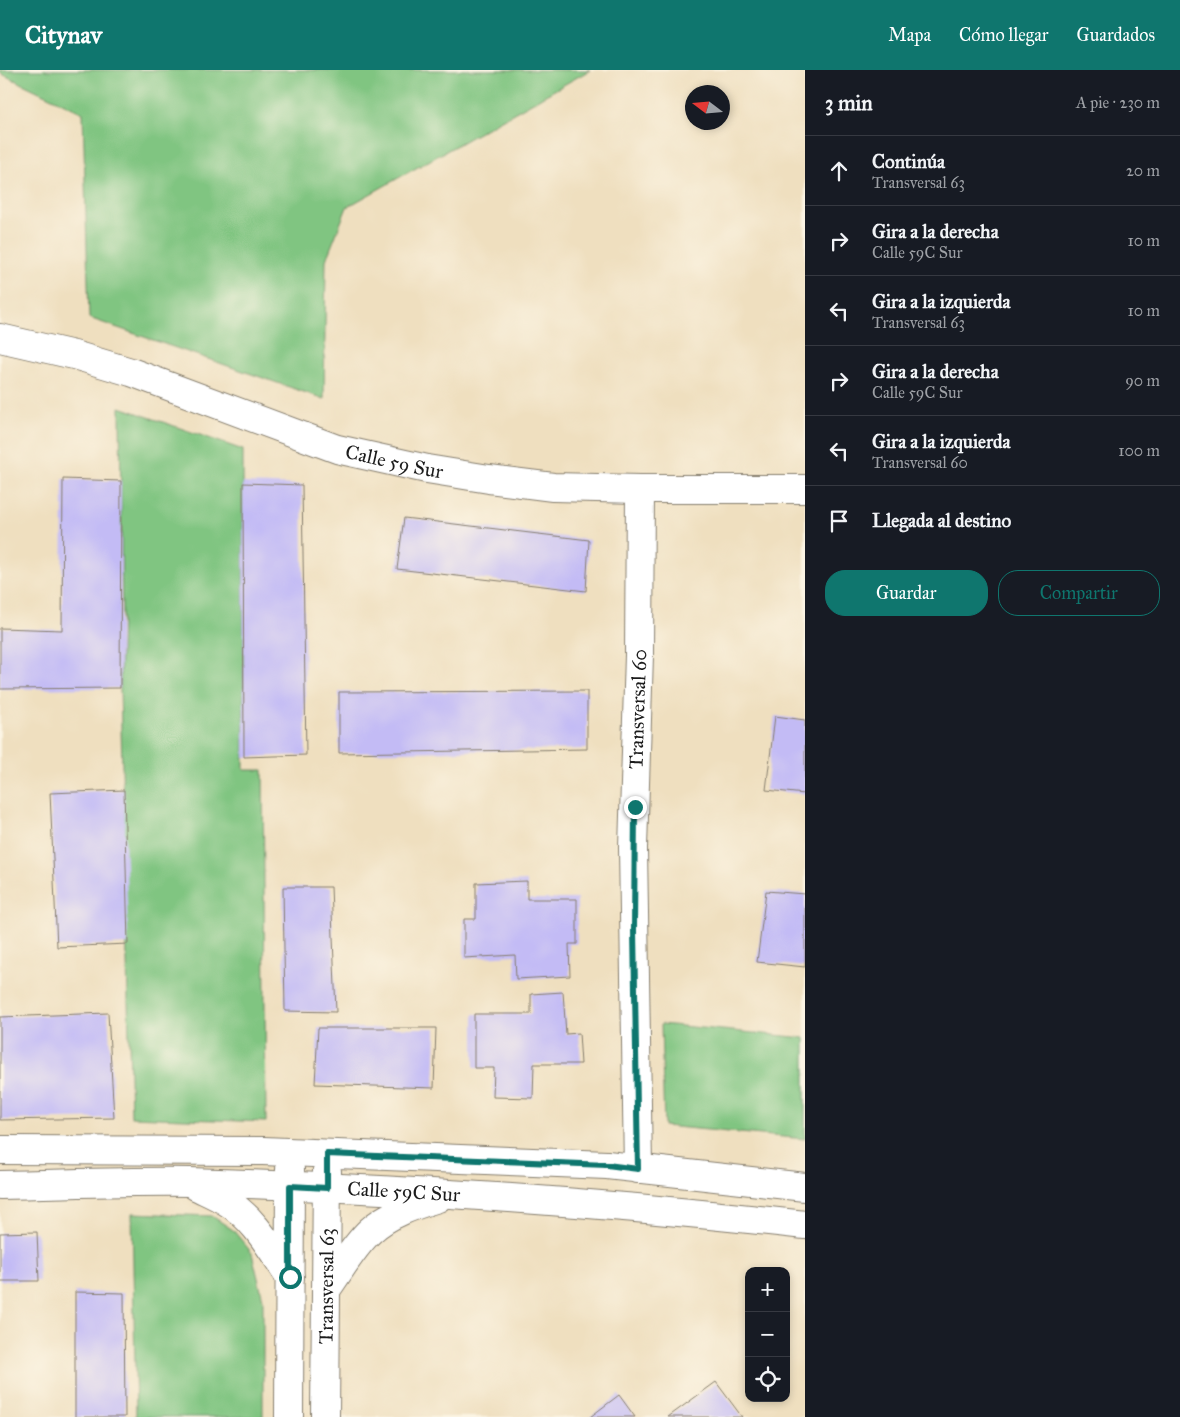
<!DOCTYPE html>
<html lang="es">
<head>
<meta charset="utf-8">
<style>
  body { margin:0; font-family:"IM FELL Great Primer",serif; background:#242831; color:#f1f3f6 }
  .controls { position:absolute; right:15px; bottom:15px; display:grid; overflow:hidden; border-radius:10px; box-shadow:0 2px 8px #0003 }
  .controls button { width:45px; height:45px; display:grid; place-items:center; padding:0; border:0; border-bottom:1px solid #363941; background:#171b24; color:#f1f3f6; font:25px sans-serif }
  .compass { position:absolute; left:685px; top:15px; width:45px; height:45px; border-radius:50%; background:#171b24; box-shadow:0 2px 8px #0003; rotate:286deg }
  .stop { position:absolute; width:15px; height:15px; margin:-11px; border:4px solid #0f766e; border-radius:50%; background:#fff }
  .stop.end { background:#0f766e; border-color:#fff; box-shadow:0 1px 5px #0008 }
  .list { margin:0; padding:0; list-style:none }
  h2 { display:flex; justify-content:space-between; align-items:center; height:65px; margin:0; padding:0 20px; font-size:21px }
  h2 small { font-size:16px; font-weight:400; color:#9ea1a6 }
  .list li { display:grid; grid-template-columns:32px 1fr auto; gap:15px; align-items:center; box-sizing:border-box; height:70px; padding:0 20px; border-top:1px solid #363941 }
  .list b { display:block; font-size:19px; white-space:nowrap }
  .list p { margin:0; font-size:16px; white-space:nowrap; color:#9ea1a6 }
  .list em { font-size:16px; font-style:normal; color:#9ea1a6 }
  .actions { display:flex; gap:10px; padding:15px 20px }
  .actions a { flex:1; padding:11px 0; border:1px solid #0f766e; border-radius:20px; text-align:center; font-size:18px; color:#0f766e }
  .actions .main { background:#0f766e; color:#fff }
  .icon { flex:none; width:28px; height:28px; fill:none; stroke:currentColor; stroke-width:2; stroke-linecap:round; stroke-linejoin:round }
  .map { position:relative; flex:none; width:805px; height:1347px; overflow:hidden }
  header { display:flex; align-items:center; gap:30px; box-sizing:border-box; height:70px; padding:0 25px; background:#0f766e; color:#fff }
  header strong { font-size:24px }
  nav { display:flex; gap:28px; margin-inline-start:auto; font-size:18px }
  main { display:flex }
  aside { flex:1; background:#171b24 }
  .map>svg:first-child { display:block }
</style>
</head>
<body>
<header>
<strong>Citynav</strong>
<nav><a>Mapa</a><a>Cómo llegar</a><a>Guardados</a></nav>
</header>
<main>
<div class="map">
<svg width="805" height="1347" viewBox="0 0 805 1347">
  <rect width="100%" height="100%" fill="#fcf5e5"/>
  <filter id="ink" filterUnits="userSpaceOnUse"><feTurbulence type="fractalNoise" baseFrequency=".02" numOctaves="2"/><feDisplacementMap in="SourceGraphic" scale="10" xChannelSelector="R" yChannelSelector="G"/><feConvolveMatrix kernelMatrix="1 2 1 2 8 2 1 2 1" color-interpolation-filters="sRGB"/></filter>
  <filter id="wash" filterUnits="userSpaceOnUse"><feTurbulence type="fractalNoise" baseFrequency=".0096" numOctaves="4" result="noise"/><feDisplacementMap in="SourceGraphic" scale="20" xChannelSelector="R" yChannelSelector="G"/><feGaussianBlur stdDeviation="1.12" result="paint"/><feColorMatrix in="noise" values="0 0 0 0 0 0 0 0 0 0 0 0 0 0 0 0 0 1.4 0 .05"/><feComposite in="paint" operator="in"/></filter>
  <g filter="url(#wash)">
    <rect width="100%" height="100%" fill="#efdfbf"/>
    <!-- green -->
    <path fill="#80c581" stroke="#4e704e" d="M 0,0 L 590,0 L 347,137 L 326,190 L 324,329 L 89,248 L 83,43 L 0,3 Z
      M 120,337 L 243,380 L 244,700 L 263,700 L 266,1052 L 131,1047 L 120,618 L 122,545 Z
      M 661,954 L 805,968 L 805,1069 L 664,1056 Z
      M 132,1143 L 212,1146 L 233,1160 L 252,1183 L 263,1229 L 263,1347 L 136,1347 Z"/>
    <g id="blocks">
      <!-- building -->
      <path fill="#c3bbf5" d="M 63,409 L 121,411 L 120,618 L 0,619 L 0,558 L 62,560 Z
        M 243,413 L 302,415 L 306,685 L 244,687 Z
        M 404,448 L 589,470 L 586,521 L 397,499 Z
        M 587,621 L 587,679 L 339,683 L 339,622 Z
        M 775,646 L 805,650 L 805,724 L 766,720 Z
        M 124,720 L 128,874 L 57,877 L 50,723 Z
        M 527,811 L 527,829 L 577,829 L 577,874 L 569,874 L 570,906 L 516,909 L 515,885 L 464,888 L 464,849 L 476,849 L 476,813 Z
        M 283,817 L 331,817 L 336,942 L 285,941 Z
        M 766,821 L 805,824 L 805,897 L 757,892 Z
        M 563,922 L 566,964 L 579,963 L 581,994 L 534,994 L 533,1028 L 493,1027 L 494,998 L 474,998 L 474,944 L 531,944 L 531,924 Z
        M 108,943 L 114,1048 L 0,1050 L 0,947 Z
        M 318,958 L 436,958 L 434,1018 L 315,1014 Z
        M 37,1162 L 39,1211 L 0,1211 L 0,1163 Z
        M 75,1222 L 124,1223 L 125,1347 L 75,1347 Z
        M 716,1312 L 742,1347 L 668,1347 Z
        M 619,1325 L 635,1347 L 590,1347 Z"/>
    </g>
  </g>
  <g filter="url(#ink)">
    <use href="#blocks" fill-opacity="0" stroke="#867e6e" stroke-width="1"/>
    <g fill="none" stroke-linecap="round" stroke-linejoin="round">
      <defs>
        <g id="minor">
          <path id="s1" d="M 0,268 L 74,285 L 131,302 L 337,379 L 427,399 L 489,409 L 553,417 L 640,419 L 805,419"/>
          <path d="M 0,1080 L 263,1081 L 607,1095 L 805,1117"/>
          <path id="s2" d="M 638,1099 L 633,778 L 639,585 L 640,419"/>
          <path id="s3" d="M 0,1115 C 63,1114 127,1111 190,1112 C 396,1118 601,1132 805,1155"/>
          <path d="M 196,1116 C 206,1121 215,1125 224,1130 C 254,1147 271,1179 290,1207"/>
          <path d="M 326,1220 C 340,1201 352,1178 370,1161 C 388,1144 415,1135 438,1128"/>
          <path d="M 289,1347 L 290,1099"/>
          <path id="s4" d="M 325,1347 L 327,1101"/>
        </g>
      </defs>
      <!-- minor casing -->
      <use href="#minor" stroke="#867e6e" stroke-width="30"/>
      <!-- minor -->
      <use href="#minor" stroke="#fff" stroke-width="28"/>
    </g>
  </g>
  <g fill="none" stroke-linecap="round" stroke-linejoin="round" filter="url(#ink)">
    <!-- route -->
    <path stroke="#0f766e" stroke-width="6" d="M 290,1207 L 290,1116 L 327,1118 L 327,1084 L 607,1095 L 638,1099 L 634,860 L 635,737"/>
  </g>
  <g text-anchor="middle" stroke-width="4" stroke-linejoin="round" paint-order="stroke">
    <!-- street labels -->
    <g font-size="20" fill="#1c1c1c" stroke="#fcf5e5">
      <text dy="7" stroke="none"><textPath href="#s1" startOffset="414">Calle 59 Sur</textPath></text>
      <text dy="7" stroke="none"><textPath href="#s2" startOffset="460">Transversal 60</textPath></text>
      <text dy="7" stroke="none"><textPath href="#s3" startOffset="404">Calle 59C Sur</textPath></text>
      <text dy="7" stroke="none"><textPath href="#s4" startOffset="131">Transversal 63</textPath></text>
    </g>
  </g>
</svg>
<div class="controls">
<button>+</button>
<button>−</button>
<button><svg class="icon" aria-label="locate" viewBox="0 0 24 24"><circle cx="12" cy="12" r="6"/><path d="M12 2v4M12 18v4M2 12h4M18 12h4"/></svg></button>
</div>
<svg class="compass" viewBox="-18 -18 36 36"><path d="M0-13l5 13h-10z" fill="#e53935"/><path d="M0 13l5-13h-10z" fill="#9ea1a6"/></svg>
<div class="stop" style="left:290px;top:1207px"></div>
<div class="stop end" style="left:635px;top:737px"></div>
</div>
<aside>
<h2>3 min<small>A pie · 230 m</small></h2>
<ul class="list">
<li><svg class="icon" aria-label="ahead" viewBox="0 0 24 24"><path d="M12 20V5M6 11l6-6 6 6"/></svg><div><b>Continúa</b><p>Transversal 63</p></div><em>20 m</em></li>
<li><svg class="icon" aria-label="right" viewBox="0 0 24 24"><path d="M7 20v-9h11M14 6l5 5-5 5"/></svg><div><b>Gira a la derecha</b><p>Calle 59C Sur</p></div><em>10 m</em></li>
<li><svg class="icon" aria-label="left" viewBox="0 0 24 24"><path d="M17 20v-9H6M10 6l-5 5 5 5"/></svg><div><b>Gira a la izquierda</b><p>Transversal 63</p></div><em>10 m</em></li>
<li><svg class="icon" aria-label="right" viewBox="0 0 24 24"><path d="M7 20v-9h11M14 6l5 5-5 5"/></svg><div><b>Gira a la derecha</b><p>Calle 59C Sur</p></div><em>90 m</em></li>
<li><svg class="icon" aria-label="left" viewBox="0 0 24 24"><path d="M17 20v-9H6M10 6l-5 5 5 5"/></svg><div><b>Gira a la izquierda</b><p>Transversal 60</p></div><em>100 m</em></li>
<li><svg class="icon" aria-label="arrive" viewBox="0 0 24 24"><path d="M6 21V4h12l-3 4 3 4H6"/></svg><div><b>Llegada al destino</b></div></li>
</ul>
<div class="actions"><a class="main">Guardar</a><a>Compartir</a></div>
</aside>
</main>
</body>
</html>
